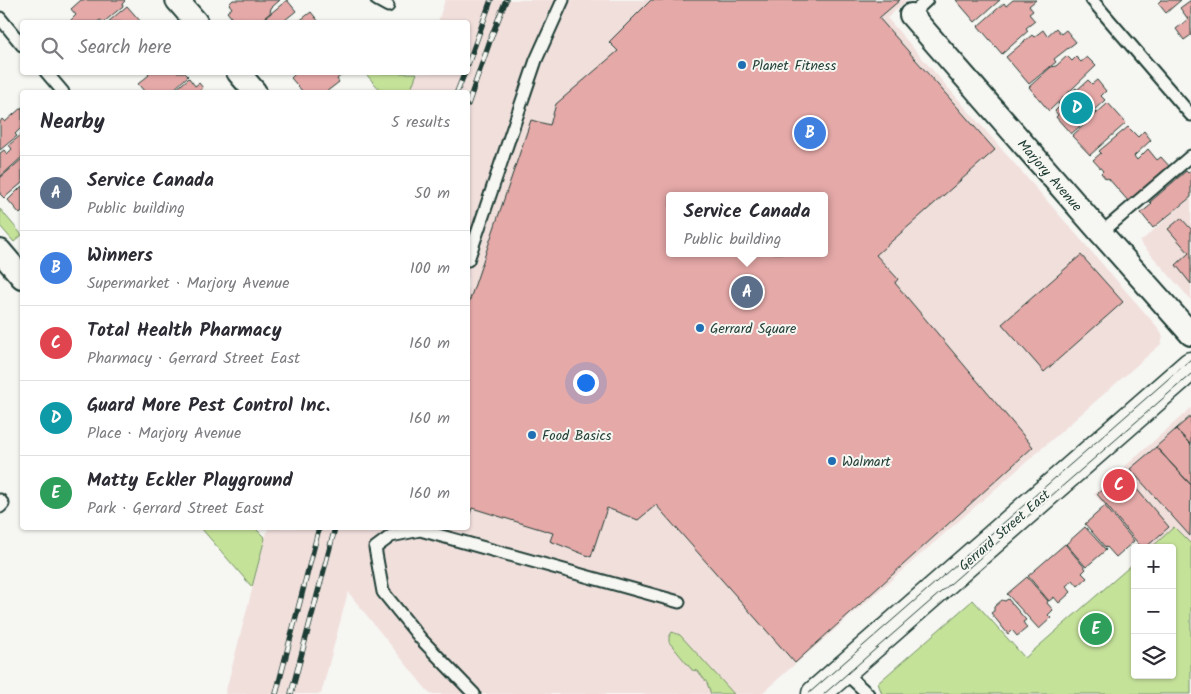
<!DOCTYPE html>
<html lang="en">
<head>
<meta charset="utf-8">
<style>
  body { margin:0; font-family:Kalam,sans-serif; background:#f7f7f7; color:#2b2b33 }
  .controls { position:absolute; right:15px; bottom:15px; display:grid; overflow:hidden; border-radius:5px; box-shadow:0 1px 4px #0004 }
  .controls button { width:45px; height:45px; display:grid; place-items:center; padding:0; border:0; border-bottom:1px solid #e1e1e2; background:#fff; color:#2b2b33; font:25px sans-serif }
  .you { position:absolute; left:585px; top:382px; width:18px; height:18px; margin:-12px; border:4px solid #fff; border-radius:50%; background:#1a73e8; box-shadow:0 0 0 8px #1a73e833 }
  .badge { display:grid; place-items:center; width:32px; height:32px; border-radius:50%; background:#1f6fb2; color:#fff; font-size:16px; font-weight:700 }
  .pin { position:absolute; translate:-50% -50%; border:2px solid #fff; box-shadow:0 1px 5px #0006 }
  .popup { position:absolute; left:666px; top:192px; width:162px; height:65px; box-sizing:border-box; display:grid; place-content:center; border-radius:5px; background:#fff; filter:drop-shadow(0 1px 4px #0005); font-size:16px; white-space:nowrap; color:#7c7c81 }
  .popup b { font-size:19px; color:#2b2b33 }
  .popup::after { content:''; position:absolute; left:50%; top:100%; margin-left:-10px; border:10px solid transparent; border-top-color:#fff }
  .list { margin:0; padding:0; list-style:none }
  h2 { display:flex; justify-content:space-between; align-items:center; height:65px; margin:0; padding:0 20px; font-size:21px }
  h2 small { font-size:16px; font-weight:400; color:#7c7c81 }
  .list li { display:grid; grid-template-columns:32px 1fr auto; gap:15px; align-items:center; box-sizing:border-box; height:75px; padding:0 20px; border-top:1px solid #e1e1e2 }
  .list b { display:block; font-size:19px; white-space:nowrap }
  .list p { margin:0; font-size:16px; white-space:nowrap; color:#7c7c81 }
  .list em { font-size:16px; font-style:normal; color:#7c7c81 }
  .icon { flex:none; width:28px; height:28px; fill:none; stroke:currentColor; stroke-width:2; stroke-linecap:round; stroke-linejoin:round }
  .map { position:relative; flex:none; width:1191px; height:694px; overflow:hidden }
  .search { position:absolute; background:#fff; box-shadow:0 1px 4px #0004; left:20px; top:20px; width:450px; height:55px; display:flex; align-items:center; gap:12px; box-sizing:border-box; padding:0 18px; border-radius:5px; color:#7c7c81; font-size:19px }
  .panel { position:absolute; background:#fff; box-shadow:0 1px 4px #0004; left:20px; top:90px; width:450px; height:440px; border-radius:5px }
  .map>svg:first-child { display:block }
</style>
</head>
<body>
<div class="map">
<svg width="1191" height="694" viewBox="0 0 1191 694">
  <rect width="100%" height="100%" fill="#f6f6f2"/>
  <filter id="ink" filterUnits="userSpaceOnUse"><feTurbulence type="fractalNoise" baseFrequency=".02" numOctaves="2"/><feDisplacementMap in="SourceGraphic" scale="10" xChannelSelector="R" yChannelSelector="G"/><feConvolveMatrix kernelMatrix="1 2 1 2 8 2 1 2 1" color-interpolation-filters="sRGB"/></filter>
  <g filter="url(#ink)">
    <!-- built -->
    <path fill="#f1dfdc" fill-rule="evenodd" d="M 445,0 L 907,0 L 887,18 L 1160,330 L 1163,337 L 1161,344 L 761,694 L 430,694 L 348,592 L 321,694 L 225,694 L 268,528 L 468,528 L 468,92 L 410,92 L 417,73 L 468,72 L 468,22 L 438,22 ZM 670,196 L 824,196 L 824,253 L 670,253 Z
      M 1191,197 L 1191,300 L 1140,242 Z
      M 1191,408 L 1191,544 L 1174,527 L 1151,548 L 1141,548 L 1094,494 Z"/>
    <!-- green -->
    <path fill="#c5e299" stroke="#729066" d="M 365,73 L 417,73 L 410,92 L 382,92 Z
      M 0,209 L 22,235 L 14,242 L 0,226 Z
      M 1174,527 L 1191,544 L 1191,694 L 882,694 L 878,683 L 973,600 L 1025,658 L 1135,562 L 1135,675 L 1172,675 L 1172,548 L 1151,548 Z
      M 201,528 L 255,528 L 265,538 L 252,587 Z
      M 672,632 L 680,635 L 734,694 L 711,694 L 707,683 L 698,671 L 692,670 L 669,642 L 669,637 Z"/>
    <!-- building -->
    <path fill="#e5a9a8" stroke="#1f3d34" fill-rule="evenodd" d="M 81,0 L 124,0 L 125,1 L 122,4 L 123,6 L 104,22 L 100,20 L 97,22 L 71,22 L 70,21 L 76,15 L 71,9 Z
      M 233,0 L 280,0 L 271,8 L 270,13 L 259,22 L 245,22 L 241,18 L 235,22 L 227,12 L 232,8 L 229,4 Z
      M 287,0 L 296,11 L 285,20 L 287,22 L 260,22 Z
      M 651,0 L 900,0 L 879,18 L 995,150 L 876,255 L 898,279 L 895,283 L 1033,447 L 795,663 L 656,505 L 638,520 L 607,508 L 591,557 L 550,541 L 553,533 L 472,508 L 468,520 L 468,356 L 469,351 L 468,350 L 468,305 L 531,120 L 550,125 L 556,104 L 618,51 L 609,42 ZM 670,196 L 824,196 L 824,253 L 670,253 Z
      M 956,0 L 1000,0 L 975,22 Z
      M 1013,0 L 1036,0 L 1029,6 L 1033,11 L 1029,14 L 1035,21 L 1026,28 L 1028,31 L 1002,54 L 978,26 L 1004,3 L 1006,6 Z
      M 1161,0 L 1181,0 L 1166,13 L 1158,3 Z
      M 1191,0 L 1191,35 L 1184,40 L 1176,29 L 1188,19 L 1180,8 Z
      M 127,6 L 141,22 L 108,22 Z
      M 311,12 L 319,22 L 298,22 Z
      M 1056,28 L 1061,34 L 1066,30 L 1076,42 L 1054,59 L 1056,62 L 1029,84 L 1006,57 L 1032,35 L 1034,37 L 1043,30 L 1047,36 Z
      M 1067,56 L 1072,61 L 1076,57 L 1081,62 L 1087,57 L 1096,66 L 1049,111 L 1029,87 L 1051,67 L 1056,66 Z
      M 147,72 L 184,72 L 188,76 L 171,92 L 145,92 L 138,84 L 149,75 Z
      M 294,72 L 345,72 L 337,79 L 339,82 L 326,92 L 303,92 L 291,78 L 295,74 Z
      M 189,78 L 195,86 L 199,83 L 203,88 L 198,92 L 173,92 Z
      M 1088,80 L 1092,84 L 1097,80 L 1106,91 L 1101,96 L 1105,100 L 1094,110 L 1096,112 L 1071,134 L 1056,117 L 1058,115 L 1055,111 L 1060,106 L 1058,104 L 1076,88 L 1077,90 Z
      M 1108,103 L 1126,123 L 1090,155 L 1072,136 Z
      M 22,107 L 22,127 L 15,134 L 17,136 L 0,150 L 0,122 L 2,119 L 5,122 Z
      M 1128,127 L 1138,137 L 1144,131 L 1151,140 L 1134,156 L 1137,160 L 1148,149 L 1157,160 L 1161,157 L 1170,167 L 1130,203 L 1108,178 L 1106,179 L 1101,173 L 1103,171 L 1093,160 L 1101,153 L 1099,151 Z
      M 22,134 L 22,157 L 0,177 L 0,153 L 4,150 L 7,154 L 12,149 L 9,145 Z
      M 22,159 L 22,183 L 4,198 L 0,194 L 0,178 Z
      M 1191,170 L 1191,197 L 1153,228 L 1141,213 L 1152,204 L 1150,202 L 1186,171 L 1188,173 Z
      M 22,186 L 22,212 L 20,214 L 8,200 Z
      M 1181,218 L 1191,229 L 1191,284 L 1176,265 L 1189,253 L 1168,229 Z
      M 1081,255 L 1123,302 L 1044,372 L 1002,324 Z
      M 1191,416 L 1191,445 L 1176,429 Z
      M 1176,429 L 1191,445 L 1191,485 L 1156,447 Z
      M 1156,447 L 1191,485 L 1190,536 L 1130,469 Z
      M 1123,473 L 1169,527 L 1145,548 L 1142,548 L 1097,494 Z
      M 1105,506 L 1134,541 L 1116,557 L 1107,547 L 1106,548 L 1085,524 Z
      M 1085,527 L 1106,550 L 1086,567 L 1066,544 Z
      M 1065,544 L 1086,569 L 1082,573 L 1087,578 L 1078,586 L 1073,580 L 1066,586 L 1071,592 L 1059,603 L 1054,597 L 1049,601 L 1028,576 Z
      M 1027,577 L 1048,601 L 1047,603 L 1053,610 L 1048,615 L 1051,618 L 1039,629 L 1007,594 Z
      M 1008,599 L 1026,620 L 1023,622 L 1027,628 L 1017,636 L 1012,630 L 1008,634 L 991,613 L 994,611 L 994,607 L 1002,600 L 1005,601 Z"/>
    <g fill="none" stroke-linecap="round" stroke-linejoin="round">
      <defs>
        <path id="lane" d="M 377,0 L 388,6
          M 1092,0 L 1191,115
          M 911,15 L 927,0
          M 0,18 L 22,45
          M 46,72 L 63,92
          M 1101,233 L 1191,156
          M 468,260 L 536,60 L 563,0
          M 0,500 L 3,504 L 0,507
          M 843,671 L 868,694
          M 474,694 L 421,639 L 383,592 L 375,548 L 391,536 L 420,530 L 679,602"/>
        <path id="street" d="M 177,0 L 196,22
          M 911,15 L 1101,233 L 1191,334
          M 238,72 L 255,92
          M 0,251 L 22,277"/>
        <path id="secondary" d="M 816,694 L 1191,366"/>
      </defs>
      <!-- lane casing -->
      <use href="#lane" stroke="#1f3d34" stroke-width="15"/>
      <!-- street casing -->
      <use href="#street" stroke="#1f3d34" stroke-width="26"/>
      <!-- secondary casing -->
      <use href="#secondary" stroke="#1f3d34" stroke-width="31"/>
      <!-- lane -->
      <use href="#lane" stroke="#f6f6f2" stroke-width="11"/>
      <!-- street -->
      <use href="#street" stroke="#f6f6f2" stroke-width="22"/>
      <!-- secondary -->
      <use href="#secondary" stroke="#f6f6f2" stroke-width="28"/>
      <!-- tram -->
      <path stroke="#1f3d34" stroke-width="1" d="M 808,694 L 1191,359
        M 824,694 L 1191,374"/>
      <defs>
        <path id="rail" d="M 468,64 L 491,0
          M 457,92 L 465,72
          M 468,104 L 492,35 L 506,0
          M 276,694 L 319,528
          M 291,694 L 335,528"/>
      </defs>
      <!-- rail casing -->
      <use href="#rail" stroke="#1f3d34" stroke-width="5.5"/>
      <!-- rail -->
      <use href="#rail" stroke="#f6f6f2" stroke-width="4" stroke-dasharray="11" stroke-linecap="butt"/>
    </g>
  </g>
  <!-- markers -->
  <g fill="#1f6fb2" stroke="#f6f6f2" stroke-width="2">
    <circle cx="742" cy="65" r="5"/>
    <circle cx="700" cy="328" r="5"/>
    <circle cx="532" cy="435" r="5"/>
    <circle cx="832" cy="461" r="5"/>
  </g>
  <g text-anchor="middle" stroke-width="4" stroke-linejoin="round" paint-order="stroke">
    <!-- poi labels -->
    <g font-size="14" fill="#1f3d34" stroke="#f6f6f2" text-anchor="start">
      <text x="752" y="70">Planet Fitness</text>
      <text x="710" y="333">Gerrard Square</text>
      <text x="542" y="440">Food Basics</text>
      <text x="842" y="466">Walmart</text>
    </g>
    <!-- street labels -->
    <g font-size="14" fill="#1f3d34" stroke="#f6f6f2">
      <text transform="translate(1050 175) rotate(49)" y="5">Marjory Avenue</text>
      <text transform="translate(1004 530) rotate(-41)" y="5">Gerrard Street East</text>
    </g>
  </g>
</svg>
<div class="controls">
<button>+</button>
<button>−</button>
<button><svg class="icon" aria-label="layers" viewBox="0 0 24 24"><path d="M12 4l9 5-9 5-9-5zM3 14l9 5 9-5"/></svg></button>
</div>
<div class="you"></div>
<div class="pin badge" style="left:747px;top:292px;background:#5c6f8a">A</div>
<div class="popup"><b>Service Canada</b>Public building</div>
<div class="pin badge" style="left:810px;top:133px;background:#3f7fe0">B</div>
<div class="pin badge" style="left:1119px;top:485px;background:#e0444e">C</div>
<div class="pin badge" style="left:1077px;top:108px;background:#0f9aa8">D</div>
<div class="pin badge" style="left:1096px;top:629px;background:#2e9e5b">E</div>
<div class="search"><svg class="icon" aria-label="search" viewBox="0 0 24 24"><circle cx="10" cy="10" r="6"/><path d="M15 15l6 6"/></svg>Search here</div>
<section class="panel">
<h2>Nearby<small>5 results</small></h2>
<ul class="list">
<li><span class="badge" style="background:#5c6f8a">A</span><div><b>Service Canada</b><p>Public building</p></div><em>50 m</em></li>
<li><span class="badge" style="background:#3f7fe0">B</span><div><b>Winners</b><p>Supermarket · Marjory Avenue</p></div><em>100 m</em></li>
<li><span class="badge" style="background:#e0444e">C</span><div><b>Total Health Pharmacy</b><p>Pharmacy · Gerrard Street East</p></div><em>160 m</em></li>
<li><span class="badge" style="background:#0f9aa8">D</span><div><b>Guard More Pest Control Inc.</b><p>Place · Marjory Avenue</p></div><em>160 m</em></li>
<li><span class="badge" style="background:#2e9e5b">E</span><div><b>Matty Eckler Playground</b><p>Park · Gerrard Street East</p></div><em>160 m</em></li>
</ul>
</section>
</div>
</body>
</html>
